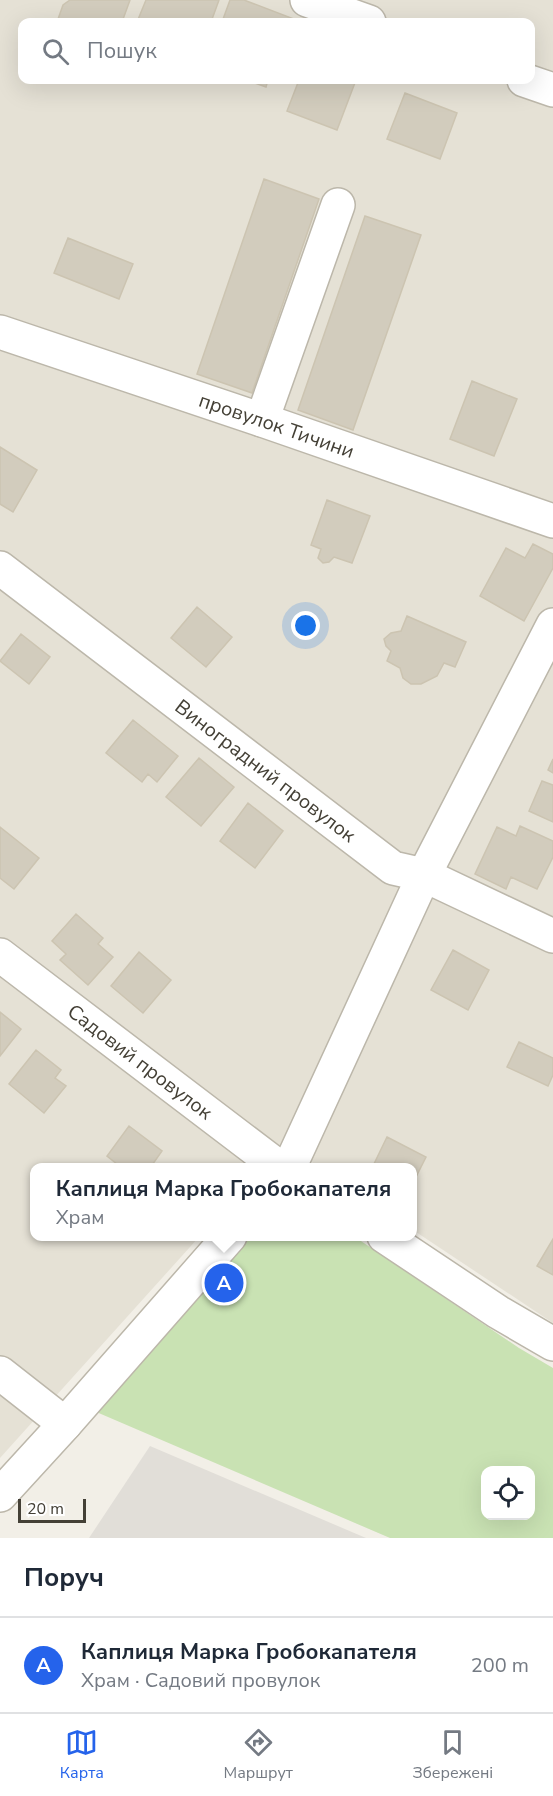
<!DOCTYPE html>
<html lang="uk">
<head>
<meta charset="utf-8">
<style>
  body { margin:0; font-family:"Nunito Sans",sans-serif; background:#f2f2f3; color:#1f2937 }
  .controls { position:absolute; right:18px; bottom:18px; display:grid; overflow:hidden; border-radius:12px; box-shadow:0 6px 24px #0002 }
  .controls button { width:54px; height:54px; display:grid; place-items:center; padding:0; border:0; border-bottom:2px solid #e0e1e3; background:#fff; color:#1f2937; font:30px sans-serif }
  .scale { position:absolute; left:18px; bottom:15px; width:68px; box-sizing:border-box; padding-left:6px; border:3px solid #444036; border-top:0; font-size:16px; line-height:21px; white-space:nowrap; color:#444036; -webkit-text-stroke:4px #fff; paint-order:stroke }
  .you { position:absolute; left:306px; top:626px; width:21px; height:21px; margin:-15px; border:4px solid #fff; border-radius:50%; background:#1a73e8; box-shadow:0 0 0 9px #1a73e833 }
  .badge { display:grid; place-items:center; width:39px; height:39px; border-radius:50%; background:#2563eb; color:#fff; font-size:20px; font-weight:700 }
  .pin { position:absolute; translate:-50% -50%; border:3px solid #fff; box-shadow:0 2px 6px #0006 }
  .popup { position:absolute; left:30px; top:1163px; width:387px; height:78px; box-sizing:border-box; display:grid; place-content:center; border-radius:12px; background:#fff; filter:drop-shadow(0 2px 4px #0005); font-size:20px; white-space:nowrap; color:#747a83 }
  .popup b { font-size:22px; color:#1f2937 }
  .popup::after { content:''; position:absolute; left:50%; top:100%; margin-left:-12px; border:12px solid transparent; border-top-color:#fff }
  .list { margin:0; padding:0; list-style:none }
  h2 { display:flex; justify-content:space-between; align-items:center; height:78px; margin:0; padding:0 24px; font-size:26px }
  h2 small { font-size:20px; font-weight:400; color:#747a83 }
  .list li { display:grid; grid-template-columns:39px 1fr auto; gap:18px; align-items:center; box-sizing:border-box; height:96px; padding:0 24px; border-top:2px solid #e0e1e3 }
  .list b { display:block; font-size:22px; white-space:nowrap }
  .list p { margin:0; font-size:20px; white-space:nowrap; color:#747a83 }
  .list em { font-size:20px; font-style:normal; color:#747a83 }
  .icon { flex:none; width:33px; height:33px; fill:none; stroke:currentColor; stroke-width:2; stroke-linecap:round; stroke-linejoin:round }
  .map { position:relative; flex:none; width:553px; height:1538px; overflow:hidden }
  .search { position:absolute; background:#fff; box-shadow:0 6px 24px #0002; left:18px; right:18px; top:18px; height:66px; display:flex; align-items:center; gap:15px; box-sizing:border-box; padding:0 21px; border-radius:12px; color:#747a83; font-size:22px }
  .sheet { height:174px; background:#fff }
  nav { display:flex; justify-content:space-around; align-items:center; box-sizing:border-box; height:84px; border-top:2px solid #e0e1e3; background:#fff; font-size:16px; color:#747a83 }
  nav a { display:grid; justify-items:center; gap:3px }
  nav .on { color:#2563eb }
  .map>svg:first-child { display:block }
</style>
</head>
<body>
<div class="map">
<svg width="553" height="1538" viewBox="0 0 553 1538">
  <rect width="100%" height="100%" fill="#f2efe7"/>
  <!-- residential -->
  <path fill="#e5e1d5" fill-rule="evenodd" d="M 0,0 L 553,0 L 553,1323 L 413,1230 L 413,1168 L 319,1167 L 283,1143 L 261,1167 L 35,1168 L 35,1236 L 199,1237 L 0,1458 ZM 22,22 L 530,22 L 530,80 L 22,80 Z"/>
  <!-- industrial -->
  <path fill="#e1ded8" d="M 150,1446 L 366,1538 L 89,1538 Z"/>
  <!-- green -->
  <path fill="#c9e2b3" fill-rule="evenodd" d="M 247,1237 L 355,1237 L 519,1348 L 553,1368 L 553,1538 L 390,1538 L 87,1408 ZM 486,1470 L 530,1470 L 530,1516 L 486,1516 Z"/>
  <!-- building -->
  <path fill="#d2ccbd" stroke="#ccc4b1" stroke-width="1.5" d="M 70,0 L 130,0 L 122,22 L 57,22 L 63,5 Z
    M 146,0 L 219,0 L 211,22 L 137,22 Z
    M 230,0 L 244,0 L 299,21 L 298,22 L 222,22 Z
    M 247,80 L 268,80 L 266,87 Z
    M 299,80 L 356,80 L 337,130 L 287,111 Z
    M 405,93 L 457,113 L 440,159 L 387,139 Z
    M 264,179 L 319,199 L 252,393 L 197,374 Z
    M 365,216 L 421,235 L 353,430 L 298,410 Z
    M 68,238 L 133,264 L 119,299 L 54,273 Z
    M 472,381 L 517,399 L 494,456 L 450,439 Z
    M 0,447 L 37,470 L 13,512 L 0,504 Z
    M 327,500 L 370,516 L 352,563 L 334,557 L 329,562 L 323,563 L 318,558 L 321,549 L 311,545 Z
    M 533,544 L 553,554 L 553,568 L 524,621 L 480,596 L 506,548 L 525,558 Z
    M 197,607 L 232,637 L 206,667 L 171,638 Z
    M 407,616 L 466,642 L 455,667 L 444,663 L 437,676 L 421,684 L 411,684 L 403,678 L 400,668 L 387,661 L 391,651 L 386,646 L 384,639 L 391,633 L 401,631 Z
    M 21,634 L 50,657 L 29,684 L 0,661 Z
    M 133,720 L 178,756 L 157,782 L 148,774 L 142,782 L 106,753 Z
    M 199,758 L 234,787 L 201,826 L 166,797 Z
    M 553,759 L 553,773 L 548,770 Z
    M 542,781 L 553,785 L 553,822 L 529,811 Z
    M 248,803 L 283,831 L 255,868 L 220,841 Z
    M 520,826 L 553,841 L 553,857 L 537,889 L 511,877 L 506,889 L 475,874 L 497,827 L 516,836 Z
    M 0,827 L 39,858 L 14,889 L 0,878 Z
    M 76,914 L 103,938 L 98,944 L 113,957 L 88,985 L 60,960 L 66,954 L 52,941 Z
    M 453,950 L 489,970 L 468,1010 L 431,990 Z
    M 139,952 L 171,980 L 143,1013 L 111,986 Z
    M 0,1012 L 21,1029 L 0,1056 Z
    M 519,1042 L 553,1058 L 553,1075 L 548,1086 L 507,1067 Z
    M 36,1050 L 61,1070 L 55,1078 L 66,1086 L 44,1113 L 9,1084 Z
    M 129,1126 L 162,1151 L 150,1168 L 122,1168 L 107,1156 Z
    M 387,1137 L 426,1157 L 413,1183 L 413,1168 L 372,1168 Z
    M 553,1239 L 553,1275 L 537,1266 Z"/>
  <g fill="none" stroke-linecap="round" stroke-linejoin="round">
    <defs>
      <g id="minor">
        <path d="M 307,0 L 369,22"/>
        <path d="M 524,80 L 553,90"/>
        <path id="s1" d="M 0,332 L 262,420 L 553,521"/>
        <path d="M 262,420 L 338,205"/>
        <path id="s2" d="M 0,568 L 393,868 L 424,875 L 553,936"/>
        <path id="s3" d="M 0,955 L 280,1168"/>
        <path d="M 289,1168 L 424,875 L 553,625"/>
        <path d="M 384,1236 L 498,1312 L 553,1344"/>
        <path d="M 0,1373 L 65,1424"/>
        <path d="M 0,1495 L 65,1424 L 230,1236"/>
      </g>
    </defs>
    <!-- minor casing -->
    <use href="#minor" stroke="#bcb7aa" stroke-width="36"/>
    <!-- minor -->
    <use href="#minor" stroke="#fff" stroke-width="33"/>
  </g>
  <g text-anchor="middle" stroke-width="4.5" stroke-linejoin="round" paint-order="stroke">
    <!-- street labels -->
    <g font-size="20" fill="#444036" stroke="#fff">
      <text dy="7" stroke="none"><textPath href="#s1" startOffset="292">провулок Тичини</textPath></text>
      <text dy="7" stroke="none"><textPath href="#s2" startOffset="334">Виноградний провулок</textPath></text>
      <text dy="7" stroke="none"><textPath href="#s3" startOffset="176">Садовий провулок</textPath></text>
    </g>
  </g>
</svg>
<div class="controls">
<button><svg class="icon" aria-label="locate" viewBox="0 0 24 24"><circle cx="12" cy="12" r="6"/><path d="M12 2v4M12 18v4M2 12h4M18 12h4"/></svg></button>
</div>
<div class="scale">20 m</div>
<div class="you"></div>
<div class="pin badge" style="left:224px;top:1283px">A</div>
<div class="popup"><b>Каплиця Марка Гробокапателя</b>Храм</div>
<div class="search"><svg class="icon" aria-label="search" viewBox="0 0 24 24"><circle cx="10" cy="10" r="6"/><path d="M15 15l6 6"/></svg>Пошук</div>
</div>
<section class="sheet">
<h2>Поруч<small></small></h2>
<ul class="list">
<li><span class="badge">A</span><div><b>Каплиця Марка Гробокапателя</b><p>Храм · Садовий провулок</p></div><em>200 m</em></li>
</ul>
</section>
<nav>
<a class="on"><svg class="icon" aria-label="map" viewBox="0 0 24 24"><path d="M3 6l6-2 6 2 6-2v14l-6 2-6-2-6 2zM9 4v14M15 6v14"/></svg>Карта</a>
<a><svg class="icon" aria-label="directions" viewBox="0 0 24 24"><path d="M12 3l9 9-9 9-9-9zM9 14v-3h6M13 9l2 2-2 2"/></svg>Маршрут</a>
<a><svg class="icon" aria-label="saved" viewBox="0 0 24 24"><path d="M7 4h10v16l-5-4-5 4z"/></svg>Збережені</a>
</nav>
</body>
</html>
